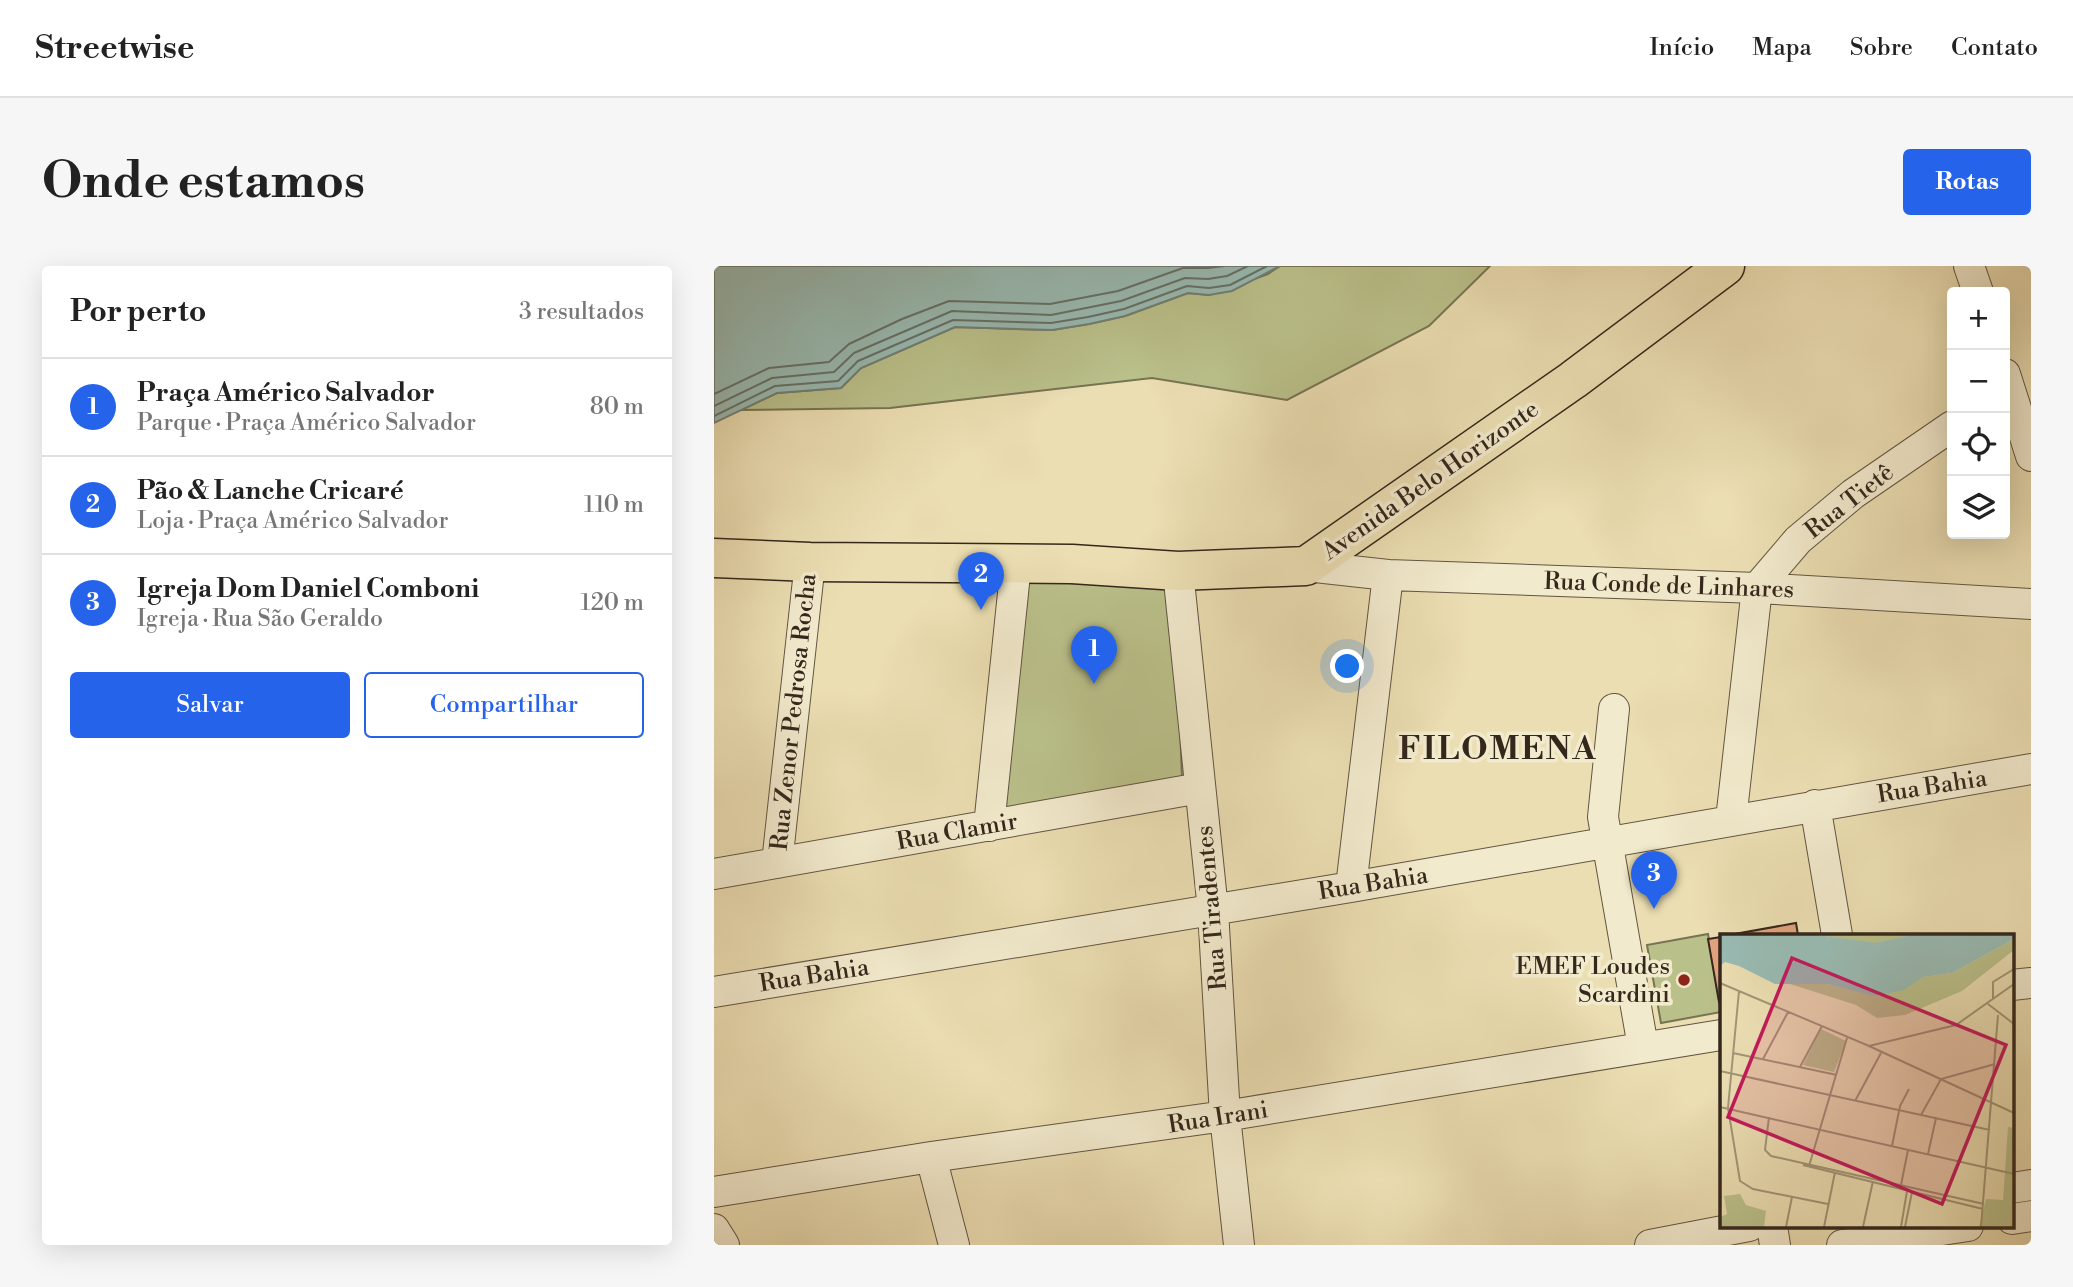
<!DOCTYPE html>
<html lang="pt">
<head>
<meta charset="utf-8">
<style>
  body { margin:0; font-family:"Libre Bodoni",serif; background:#f6f6f6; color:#222 }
  .controls { position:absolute; right:21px; top:21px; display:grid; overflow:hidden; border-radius:7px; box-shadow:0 7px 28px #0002 }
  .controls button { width:63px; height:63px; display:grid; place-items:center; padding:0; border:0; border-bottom:2px solid #e0e0e0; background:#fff; color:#222; font:35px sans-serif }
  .you { position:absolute; left:634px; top:401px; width:24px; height:24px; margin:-18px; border:5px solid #fff; border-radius:50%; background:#1a73e8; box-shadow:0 0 0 10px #1a73e833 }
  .badge { display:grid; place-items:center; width:46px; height:46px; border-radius:50%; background:#2563eb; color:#fff; font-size:23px; font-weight:700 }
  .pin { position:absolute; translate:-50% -58px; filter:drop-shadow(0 2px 4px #0008) }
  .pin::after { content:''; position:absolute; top:37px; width:24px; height:21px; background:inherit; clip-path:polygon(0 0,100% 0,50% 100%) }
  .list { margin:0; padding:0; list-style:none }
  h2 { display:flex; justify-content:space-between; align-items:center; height:91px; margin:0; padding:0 28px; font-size:30px }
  h2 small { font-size:23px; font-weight:400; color:#767676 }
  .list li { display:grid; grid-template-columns:46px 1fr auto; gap:21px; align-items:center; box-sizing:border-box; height:98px; padding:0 28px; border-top:2px solid #e0e0e0 }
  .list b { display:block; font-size:26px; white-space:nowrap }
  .list p { margin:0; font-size:23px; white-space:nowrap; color:#767676 }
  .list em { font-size:23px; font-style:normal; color:#767676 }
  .actions { display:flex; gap:14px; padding:21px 28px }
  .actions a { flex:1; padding:16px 0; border:2px solid #2563eb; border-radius:7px; text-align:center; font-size:24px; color:#2563eb }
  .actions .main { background:#2563eb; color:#fff }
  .icon { flex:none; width:38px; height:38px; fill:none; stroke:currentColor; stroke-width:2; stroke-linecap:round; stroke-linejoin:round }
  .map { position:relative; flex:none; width:1317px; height:979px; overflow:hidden; border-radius:7px }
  header { display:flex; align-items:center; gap:42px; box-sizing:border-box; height:98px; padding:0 35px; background:#fff; border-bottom:2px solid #e0e0e0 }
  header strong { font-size:33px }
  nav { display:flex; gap:38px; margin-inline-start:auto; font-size:24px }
  .intro { display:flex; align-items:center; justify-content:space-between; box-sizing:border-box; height:168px; padding:0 42px }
  h1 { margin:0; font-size:49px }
  .button { padding:18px 32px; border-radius:7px; background:#2563eb; color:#fff; font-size:24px; font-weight:700 }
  main { display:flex; gap:42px; padding:0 42px }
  aside { flex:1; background:#fff; border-radius:7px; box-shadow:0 7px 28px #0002 }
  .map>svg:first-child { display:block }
</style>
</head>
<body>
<header>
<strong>Streetwise</strong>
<nav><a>Início</a><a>Mapa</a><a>Sobre</a><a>Contato</a></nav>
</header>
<div class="intro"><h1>Onde estamos</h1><a class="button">Rotas</a></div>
<main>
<aside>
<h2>Por perto<small>3 resultados</small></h2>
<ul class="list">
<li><span class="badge">1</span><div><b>Praça Américo Salvador</b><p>Parque · Praça Américo Salvador</p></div><em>80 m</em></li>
<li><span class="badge">2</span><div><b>Pão &amp; Lanche Cricaré</b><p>Loja · Praça Américo Salvador</p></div><em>110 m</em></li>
<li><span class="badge">3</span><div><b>Igreja Dom Daniel Comboni</b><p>Igreja · Rua São Geraldo</p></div><em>120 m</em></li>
</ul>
<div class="actions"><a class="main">Salvar</a><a>Compartilhar</a></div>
</aside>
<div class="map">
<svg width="1317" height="979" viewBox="0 0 1317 979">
  <rect width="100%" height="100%" fill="#ebdeb2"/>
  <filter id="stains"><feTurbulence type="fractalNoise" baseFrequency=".00286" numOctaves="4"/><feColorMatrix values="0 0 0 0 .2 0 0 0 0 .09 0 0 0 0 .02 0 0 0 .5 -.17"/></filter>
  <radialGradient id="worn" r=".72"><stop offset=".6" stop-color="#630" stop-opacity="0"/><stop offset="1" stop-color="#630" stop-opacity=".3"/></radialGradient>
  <!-- green -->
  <path fill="#bac08a" stroke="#777453" stroke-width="2" d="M 566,0 L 776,0 L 715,60 L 573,134 L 438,112 L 176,142 L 27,144 L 63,127 L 127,122 L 147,102 L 241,61 L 338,64 L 375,58 L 411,50 L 474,27 L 495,29 L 554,8 Z
    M 302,314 L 461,323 L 468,513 L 288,543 Z
    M 994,668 L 1007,746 L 947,757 L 933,679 Z"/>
  <!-- water -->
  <path fill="#99bbb3" stroke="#718077" stroke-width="2" d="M 0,0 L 566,0 L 518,25 L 495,29 L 474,27 L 411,50 L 375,58 L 338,64 L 241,61 L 147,102 L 127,122 L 63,127 L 0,157 Z"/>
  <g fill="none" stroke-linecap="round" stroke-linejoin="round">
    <!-- shore -->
    <path stroke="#667168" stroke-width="2" d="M 0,128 L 55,102 L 115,96 L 135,78 L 188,53 L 235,35 L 336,38 L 404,25 L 469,2 L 494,2 L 510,0
      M 0,140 L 58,112 L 120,106 L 140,87 L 238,45 L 337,49 L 407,35 L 471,12 L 494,13 L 513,10 L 534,0
      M 0,150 L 61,120 L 124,115 L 144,95 L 239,54 L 337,57 L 374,51 L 410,43 L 473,20 L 495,22 L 516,19 L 553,0"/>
  </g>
  <!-- building -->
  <path fill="#e1a37e" stroke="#34271c" stroke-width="2" d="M 1082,657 L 1084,669 L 1015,669 Z
    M 1007,671 L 1007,736 L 1005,736 L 994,673 Z"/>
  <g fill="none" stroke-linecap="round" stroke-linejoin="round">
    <defs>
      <path id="minor" d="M 1255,0 L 1264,26
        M 1291,108 L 1317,190
        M 592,300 L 674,309 L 1043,322 L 1317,338
        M 464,305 L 499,644 L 511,850 L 525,979
        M 900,443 L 889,551 L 929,781
        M 1101,539 L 1123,669
        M 1017,554 L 1043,322 L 1084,274 L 1139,228 L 1238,160
        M 275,560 L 302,298
        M 63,597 L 96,296
        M 0,608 L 486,522
        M 637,621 L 674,309
        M 1298,719 L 1317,717
        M 0,726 L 637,621 L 1317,503
        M 217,891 L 240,979
        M 1298,922 L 1317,919
        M 0,926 L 217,891 L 511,850 L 1007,769
        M 1298,953 L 1317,950
        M 1058,960 L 1061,979
        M 0,963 L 10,979
        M 936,979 L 1035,960
        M 1128,979 L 1254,960"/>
      <path id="major" d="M 0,292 L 96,296 L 358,298 L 464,305 L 592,300 L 859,114 L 1011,0"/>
    </defs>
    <!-- minor casing -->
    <use href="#minor" stroke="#625542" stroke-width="32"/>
    <!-- major casing -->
    <use href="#major" stroke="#34271c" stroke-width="41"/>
    <!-- minor -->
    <use href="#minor" stroke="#f2eacd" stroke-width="30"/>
    <!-- major -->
    <use href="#major" stroke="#ebdeb2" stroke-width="38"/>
  </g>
  <!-- markers -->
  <circle fill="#8f2418" stroke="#f2eacd" stroke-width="2.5" cx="970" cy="714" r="7"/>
  <g text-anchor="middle" stroke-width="7" stroke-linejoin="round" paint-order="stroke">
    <!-- street labels -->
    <g font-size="24" fill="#34271c" stroke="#f2eacd">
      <text transform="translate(716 214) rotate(-35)" y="8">Avenida Belo Horizonte</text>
      <text transform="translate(1135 235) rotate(-38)" y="8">Rua Tietê</text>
      <text transform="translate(955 319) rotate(2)" y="8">Rua Conde de Linhares</text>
      <text transform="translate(79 446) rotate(-84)" y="8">Rua Zenor Pedrosa Rocha</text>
      <text transform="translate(1218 520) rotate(-9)" y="8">Rua Bahia</text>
      <text transform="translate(243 565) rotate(-10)" y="8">Rua Clamir</text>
      <text transform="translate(659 617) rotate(-9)" y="8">Rua Bahia</text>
      <text transform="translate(497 642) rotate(-95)" y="8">Rua Tiradentes</text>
      <text transform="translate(100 709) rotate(-9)" y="8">Rua Bahia</text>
      <text transform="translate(504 851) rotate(-9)" y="8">Rua Irani</text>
    </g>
    <!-- poi labels -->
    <g font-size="24" fill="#34271c" stroke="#f2eacd" text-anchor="end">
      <text x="956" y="708">EMEF Loudes<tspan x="956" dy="28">Scardini</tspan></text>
    </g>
    <!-- district labels -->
    <g font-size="32" font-weight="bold" letter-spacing="2" fill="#34271c" stroke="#f2eacd">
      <text x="784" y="493">FILOMENA</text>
    </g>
  </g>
  <!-- overview -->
  <g transform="translate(1006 668)">
    <rect width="294" height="294" fill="#ebdeb2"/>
    <path d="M 98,1 L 191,1 L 156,10 ZM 294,5 L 294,16 L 242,57 L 185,81 L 157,84 L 136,71 L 67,49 L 107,50 L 162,62 L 203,43 L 232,39 ZM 101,95 L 126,107 L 114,138 L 83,131 ZM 288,193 L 294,194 L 294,293 L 259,293 L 266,265 L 283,266 ZM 20,260 L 26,271 L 46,277 L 44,293 L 0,293 L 0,283 L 7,280 L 4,262 Z" fill="#bac08a"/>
    <path d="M 0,1 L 98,1 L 156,9 L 191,1 L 294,1 L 294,5 L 232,39 L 203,43 L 184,56 L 155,62 L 107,50 L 55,50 L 19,32 L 5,28 L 1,31 Z" fill="#99bbb3"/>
    <path fill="none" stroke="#a29576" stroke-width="2" d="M 0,49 L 149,112 L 236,91 L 294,50M 19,57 L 8,174 L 20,247 L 33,255 L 108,270M 273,66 L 273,48 L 294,35M 268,70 L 294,90M 149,112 L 294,179M 13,119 L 117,141M 43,125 L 68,78M 80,133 L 102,92M 0,137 L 270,196M 135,167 L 161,119M 0,173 L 294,240M 201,181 L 221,145 L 275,130M 49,183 L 45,216 L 51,222 L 264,270M 172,212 L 180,172 L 189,155M 208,220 L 216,184M 83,231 L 263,275M 89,232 L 127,104M 181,251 L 188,216M 66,293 L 72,263M 104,293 L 115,238M 143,293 L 153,247M 181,293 L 187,257M 185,293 L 192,258M 261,293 L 278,81"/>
    <path fill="#c2185b" fill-opacity="0.15" stroke="#c2185b" stroke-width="3.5" d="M 72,24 L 286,111 L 222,270 L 8,183 Z"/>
    <rect width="294" height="294" fill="none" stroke="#34271c" stroke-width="3.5"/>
  </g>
  <rect width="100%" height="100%" filter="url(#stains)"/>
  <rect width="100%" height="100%" fill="url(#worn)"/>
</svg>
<div class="controls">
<button>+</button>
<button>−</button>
<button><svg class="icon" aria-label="locate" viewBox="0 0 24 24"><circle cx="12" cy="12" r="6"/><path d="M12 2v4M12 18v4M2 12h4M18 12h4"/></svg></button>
<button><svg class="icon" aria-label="layers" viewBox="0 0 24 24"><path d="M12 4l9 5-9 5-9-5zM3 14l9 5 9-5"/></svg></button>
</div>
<div class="you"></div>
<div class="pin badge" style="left:380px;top:418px">1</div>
<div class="pin badge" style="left:267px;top:344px">2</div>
<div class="pin badge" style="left:940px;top:643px">3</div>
</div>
</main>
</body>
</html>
